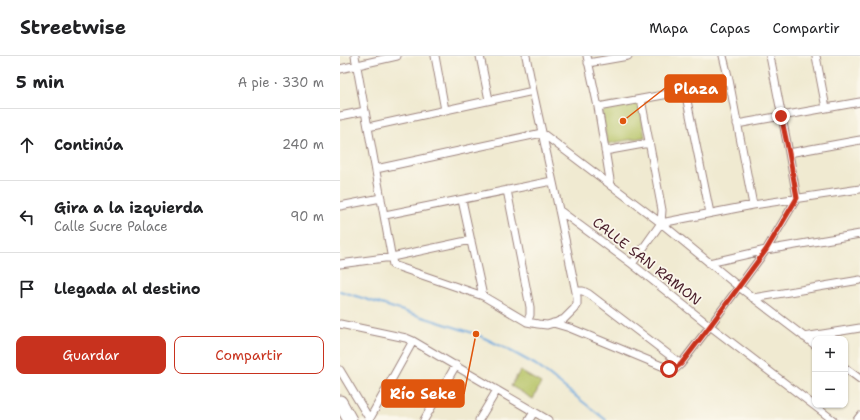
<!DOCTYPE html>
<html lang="es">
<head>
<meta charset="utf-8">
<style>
  body { margin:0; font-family:"Shantell Sans",sans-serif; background:#f6f6f6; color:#202124 }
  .controls { position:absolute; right:12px; bottom:12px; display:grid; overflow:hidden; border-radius:8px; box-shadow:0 1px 3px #0004 }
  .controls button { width:36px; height:36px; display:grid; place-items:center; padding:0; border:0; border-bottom:1px solid #e0e0e0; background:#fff; color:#202124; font:20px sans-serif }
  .stop { position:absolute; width:12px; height:12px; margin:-9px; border:3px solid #c8321e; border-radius:50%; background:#fff }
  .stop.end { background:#c8321e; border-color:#fff; box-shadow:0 1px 4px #0008 }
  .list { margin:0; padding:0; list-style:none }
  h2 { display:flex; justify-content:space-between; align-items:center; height:52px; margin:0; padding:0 16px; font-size:17px }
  h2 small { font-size:13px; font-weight:400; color:#757577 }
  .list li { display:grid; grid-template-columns:26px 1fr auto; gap:12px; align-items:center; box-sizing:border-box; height:72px; padding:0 16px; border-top:1px solid #e0e0e0 }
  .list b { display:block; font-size:15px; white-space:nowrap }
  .list p { margin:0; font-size:13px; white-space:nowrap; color:#757577 }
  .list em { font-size:13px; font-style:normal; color:#757577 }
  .actions { display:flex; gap:8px; padding:12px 16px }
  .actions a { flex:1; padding:9px 0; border:1px solid #c8321e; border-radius:8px; text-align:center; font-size:14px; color:#c8321e }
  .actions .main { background:#c8321e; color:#fff }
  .icon { flex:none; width:22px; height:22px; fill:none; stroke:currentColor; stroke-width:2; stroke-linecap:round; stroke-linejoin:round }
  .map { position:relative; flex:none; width:520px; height:364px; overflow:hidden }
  header { display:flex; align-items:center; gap:24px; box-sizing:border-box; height:56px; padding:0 20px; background:#fff; border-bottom:1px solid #e0e0e0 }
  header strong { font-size:19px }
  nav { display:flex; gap:22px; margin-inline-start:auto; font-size:14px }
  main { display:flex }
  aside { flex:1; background:#fff }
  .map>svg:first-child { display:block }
</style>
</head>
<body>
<header>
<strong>Streetwise</strong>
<nav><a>Mapa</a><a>Capas</a><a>Compartir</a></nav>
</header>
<main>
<aside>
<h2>5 min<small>A pie · 330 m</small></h2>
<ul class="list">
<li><svg class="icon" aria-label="ahead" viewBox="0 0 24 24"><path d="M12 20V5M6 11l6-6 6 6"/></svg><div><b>Continúa</b></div><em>240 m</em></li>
<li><svg class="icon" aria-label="left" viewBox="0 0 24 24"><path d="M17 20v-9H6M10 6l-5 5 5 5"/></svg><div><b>Gira a la izquierda</b><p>Calle Sucre Palace</p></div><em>90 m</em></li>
<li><svg class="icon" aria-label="arrive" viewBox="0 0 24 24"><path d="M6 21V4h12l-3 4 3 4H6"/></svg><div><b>Llegada al destino</b></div></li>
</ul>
<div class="actions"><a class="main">Guardar</a><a>Compartir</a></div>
</aside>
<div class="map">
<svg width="520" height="364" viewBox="0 0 520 364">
  <rect width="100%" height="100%" fill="#fbf7ec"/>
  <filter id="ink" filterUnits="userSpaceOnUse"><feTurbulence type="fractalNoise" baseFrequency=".025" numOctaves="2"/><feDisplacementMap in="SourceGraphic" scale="8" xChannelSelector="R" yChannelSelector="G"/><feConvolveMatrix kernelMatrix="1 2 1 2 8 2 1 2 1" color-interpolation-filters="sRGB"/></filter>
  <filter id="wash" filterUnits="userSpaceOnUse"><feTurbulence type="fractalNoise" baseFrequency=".012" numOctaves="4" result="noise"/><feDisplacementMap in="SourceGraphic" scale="16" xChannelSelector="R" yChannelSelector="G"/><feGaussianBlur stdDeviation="0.9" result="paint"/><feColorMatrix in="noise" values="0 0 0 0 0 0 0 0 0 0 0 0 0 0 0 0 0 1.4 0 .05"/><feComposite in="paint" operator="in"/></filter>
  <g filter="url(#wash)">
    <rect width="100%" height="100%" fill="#f0ead1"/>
    <!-- green -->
    <path fill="#b5c264" stroke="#807048" d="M 299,43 L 305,81 L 267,88 L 261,49 Z
      M 180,315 L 201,327 L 193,343 L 171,330 Z"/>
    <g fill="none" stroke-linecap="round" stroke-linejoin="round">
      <!-- stream -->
      <path stroke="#6da7dd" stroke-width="2" d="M 0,235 L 136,278 L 167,293 L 196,309 L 266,364"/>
    </g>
  </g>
  <g filter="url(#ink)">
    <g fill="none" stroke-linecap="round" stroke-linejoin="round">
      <defs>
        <path id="street" d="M 15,0 L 53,209 L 143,240 L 187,266 L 198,268 L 207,269 L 217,266 L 224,263 L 234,253 L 237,248 L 237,241 L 219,154 L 193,35 L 186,0
          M 95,0 L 105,54
          M 140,0 L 149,44
          M 247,0 L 258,51 L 271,130
          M 383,0 L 389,24 L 413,149
          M 476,0 L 486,52
          M 248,7 L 288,0
          M 0,13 L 57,0
          M 345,35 L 370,157
          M 258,51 L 345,35 L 389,24
          M 0,60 L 25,55
          M 397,68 L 520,46
          M 28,71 L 193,35
          M 265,95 L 309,87
          M 449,97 L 520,84
          M 36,113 L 202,77 L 321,167 L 399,231 L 475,289
          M 167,134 L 190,251 L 190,259 L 187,266
          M 122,144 L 143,240
          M 0,150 L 41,142
          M 219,154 L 292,208 L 370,270 L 493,364
          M 45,159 L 212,125
          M 321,167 L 413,149 L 520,133
          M 369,207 L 426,194 L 520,178
          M 0,208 L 52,201 L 131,184
          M 292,208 L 321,167 L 322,154 L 301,43
          M 236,235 L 243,235 L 249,238 L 341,308
          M 413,242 L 520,224
          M 213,267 L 230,272 L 329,313 L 335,313 L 341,308 L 370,270 L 426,194 L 457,142 L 449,97 L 430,0
          M 0,268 L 66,282 L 73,285 L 208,364
          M 464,281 L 520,272
          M 505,312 L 520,323
          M 0,314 L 30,364
          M 29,364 L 73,285
          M 84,364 L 116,309
          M 139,364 L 157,334
          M 189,364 L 194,356
          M 517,364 L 520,360"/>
        <path id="highway" d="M 0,346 L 10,364"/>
      </defs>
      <!-- street casing -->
      <use href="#street" stroke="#9d847e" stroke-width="9"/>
      <!-- highway casing -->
      <use href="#highway" stroke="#9d847e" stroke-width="15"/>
      <!-- street -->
      <use href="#street" stroke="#fff" stroke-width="7"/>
      <!-- highway -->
      <use href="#highway" stroke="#fff" stroke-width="13"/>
    </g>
  </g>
  <g fill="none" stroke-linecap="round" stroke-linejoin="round" filter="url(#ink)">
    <!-- route -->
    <path stroke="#c8321e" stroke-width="5" d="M 329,313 L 334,313 L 341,308 L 370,270 L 426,194 L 457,142 L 449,97 L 441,60"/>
  </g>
  <g text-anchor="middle" stroke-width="3.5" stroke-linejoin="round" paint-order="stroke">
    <!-- street labels -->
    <g font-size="14" fill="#4a1f2b" stroke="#fbf7ec">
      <text transform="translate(307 205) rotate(38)" y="5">CALLE SAN RAMON</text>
    </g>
  </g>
  <!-- callouts -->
  <path fill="none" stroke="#e0560e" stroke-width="1.5" d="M283 65L325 32M136 278L124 338"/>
  <g fill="#e0560e" stroke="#fbf7ec" stroke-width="1.5">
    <circle cx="283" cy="65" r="4"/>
    <circle cx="136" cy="278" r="4"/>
  </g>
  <g fill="#e0560e" stroke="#e0560e" stroke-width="1.5">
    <rect x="325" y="19" width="61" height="27" rx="4"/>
    <rect x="42" y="324" width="82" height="27" rx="4"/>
  </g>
  <g font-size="15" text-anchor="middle" font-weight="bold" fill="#fff">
    <text x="356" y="38">Plaza</text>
    <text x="83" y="343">Río Seke</text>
  </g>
</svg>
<div class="controls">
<button>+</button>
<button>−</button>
</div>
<div class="stop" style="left:329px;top:313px"></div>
<div class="stop end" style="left:441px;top:60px"></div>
</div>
</main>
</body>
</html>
